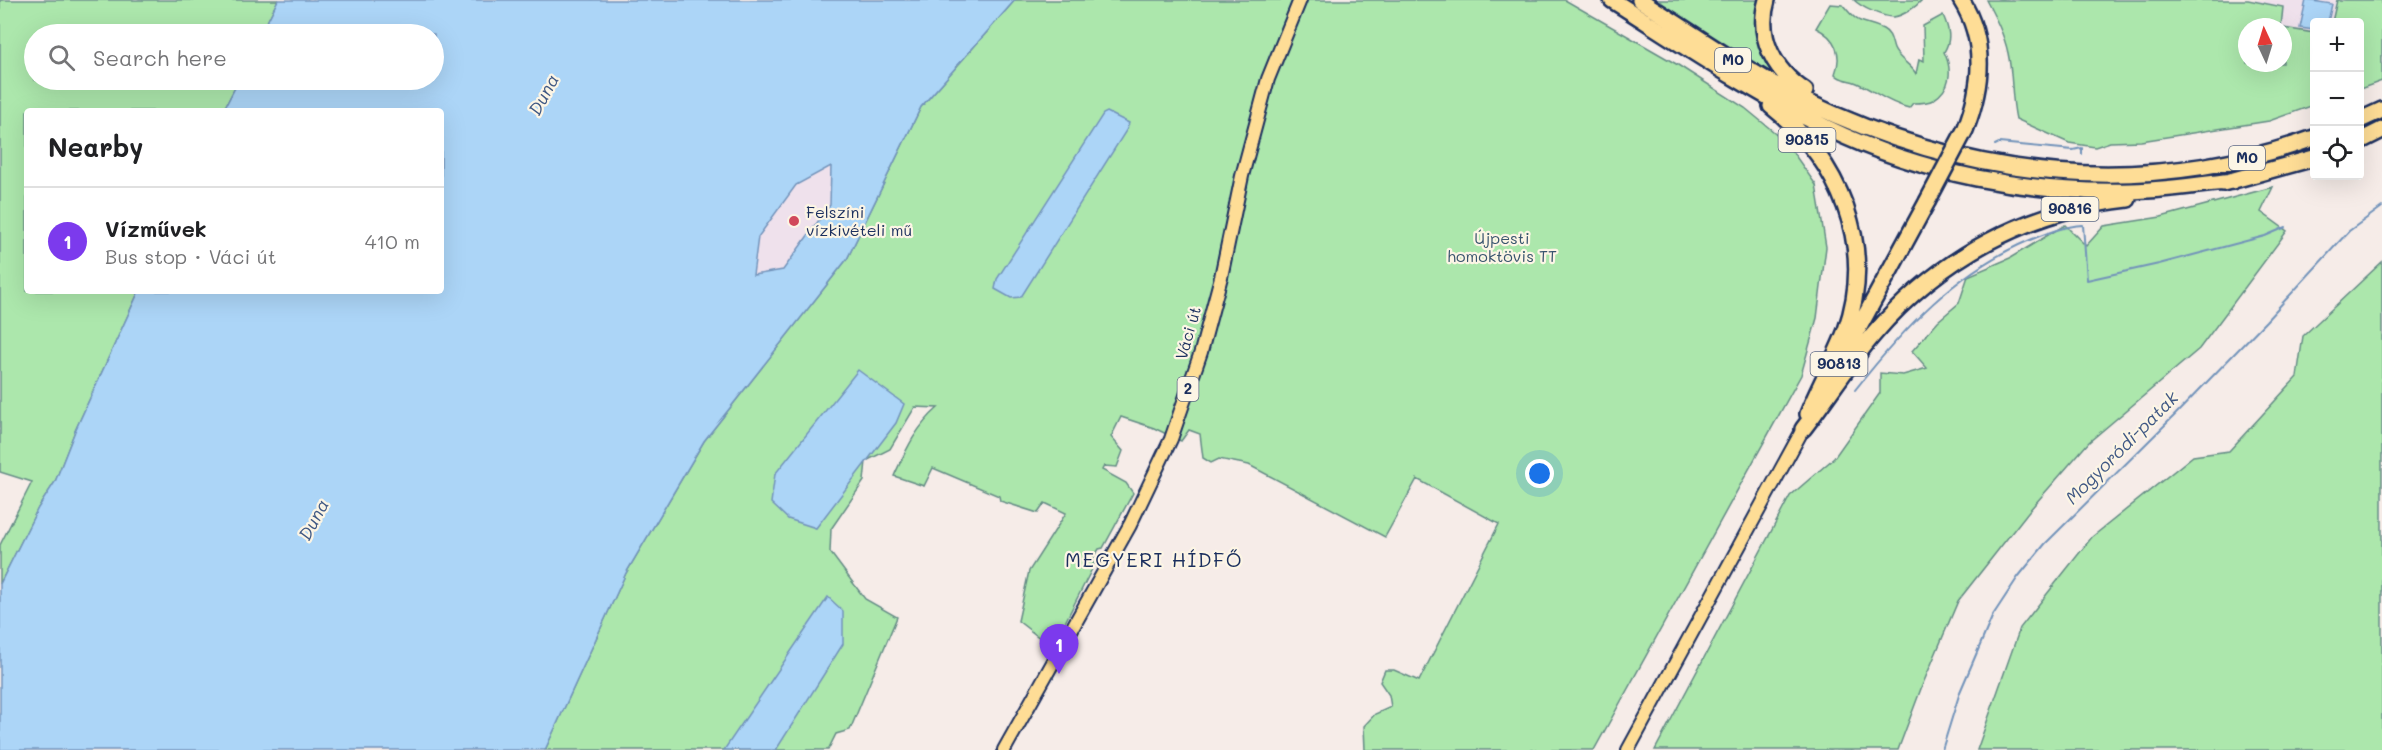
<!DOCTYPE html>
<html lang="en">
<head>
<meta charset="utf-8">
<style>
  body { margin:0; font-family:Mali,sans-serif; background:#f2f2f2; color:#202124 }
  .controls { position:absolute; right:18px; top:18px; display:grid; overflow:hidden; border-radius:6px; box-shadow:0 6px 24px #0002 }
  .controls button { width:54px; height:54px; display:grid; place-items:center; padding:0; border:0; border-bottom:2px solid #e0e0e0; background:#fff; color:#202124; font:30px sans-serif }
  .compass { position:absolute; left:2238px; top:18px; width:54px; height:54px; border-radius:50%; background:#fff; box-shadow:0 6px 24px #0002; rotate:356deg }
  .you { position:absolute; left:1540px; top:474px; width:21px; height:21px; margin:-15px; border:4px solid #fff; border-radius:50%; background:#1a73e8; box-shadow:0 0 0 9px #1a73e833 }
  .badge { display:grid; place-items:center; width:39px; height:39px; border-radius:50%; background:#7c3aed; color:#fff; font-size:20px; font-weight:700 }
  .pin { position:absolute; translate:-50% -50px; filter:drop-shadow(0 2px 3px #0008) }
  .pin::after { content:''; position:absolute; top:32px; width:21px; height:18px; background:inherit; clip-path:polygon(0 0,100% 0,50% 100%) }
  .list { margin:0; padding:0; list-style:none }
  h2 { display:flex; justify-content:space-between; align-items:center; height:78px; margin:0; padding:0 24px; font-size:26px }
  h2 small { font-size:20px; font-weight:400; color:#757577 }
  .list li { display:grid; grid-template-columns:39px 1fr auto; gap:18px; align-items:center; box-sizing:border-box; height:108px; padding:0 24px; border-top:2px solid #e0e0e0 }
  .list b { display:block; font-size:22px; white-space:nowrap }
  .list p { margin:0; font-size:20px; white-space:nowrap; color:#757577 }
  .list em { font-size:20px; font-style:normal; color:#757577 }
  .icon { flex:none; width:33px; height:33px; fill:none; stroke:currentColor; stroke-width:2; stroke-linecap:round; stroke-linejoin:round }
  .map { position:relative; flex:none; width:2382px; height:750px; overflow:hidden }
  .search { position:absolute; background:#fff; box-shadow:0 6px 24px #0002; left:24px; top:24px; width:420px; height:66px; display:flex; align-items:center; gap:15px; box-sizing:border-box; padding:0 21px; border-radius:33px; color:#757577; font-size:22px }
  .panel { position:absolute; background:#fff; box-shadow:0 6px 24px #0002; left:24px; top:108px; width:420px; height:186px; border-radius:6px }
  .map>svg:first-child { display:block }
</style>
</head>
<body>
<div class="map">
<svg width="2382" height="750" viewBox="0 0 2382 750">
  <rect width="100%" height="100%" fill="#f6ece8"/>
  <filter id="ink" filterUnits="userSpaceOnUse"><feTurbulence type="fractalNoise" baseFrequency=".0167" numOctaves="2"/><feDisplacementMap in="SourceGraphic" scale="12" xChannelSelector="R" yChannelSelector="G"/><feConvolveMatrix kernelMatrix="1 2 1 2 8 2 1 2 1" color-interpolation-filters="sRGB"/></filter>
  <g filter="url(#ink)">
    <!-- built -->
    <path fill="#efe1ec" d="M 2248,0 L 2337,0 L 2332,22 L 2314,22 L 2314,33 L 2281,27 L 2283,7 Z
      M 831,165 L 830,205 L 783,270 L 752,275 L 758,237 L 796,185 Z"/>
    <!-- green -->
    <path fill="#ace7ac" stroke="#648b85" stroke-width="1.5" d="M 0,0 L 278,0 L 261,34 L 34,34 L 34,80 L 239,80 L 223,111 L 27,111 L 27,291 L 139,291 L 75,431 L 55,482 L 38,508 L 0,584 L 0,545 L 32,482 L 0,472 Z
      M 1015,0 L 1565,0 L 1678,65 L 1745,108 L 1785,141 L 1816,185 L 1826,247 L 1817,318 L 1801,375 L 1594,750 L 1365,750 L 1364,726 L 1375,714 L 1391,707 L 1389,695 L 1380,682 L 1385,670 L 1394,670 L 1419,681 L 1499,524 L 1417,479 L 1385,537 L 1249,465 L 1219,459 L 1211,463 L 1203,458 L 1200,434 L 1189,430 L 1181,441 L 1154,428 L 1121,417 L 1111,437 L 1123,451 L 1117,467 L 1104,466 L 1102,470 L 1126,483 L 1133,493 L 1103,548 L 1099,549 L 1092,560 L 1094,565 L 1054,644 L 1045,642 L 1018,621 L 1029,571 L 1066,513 L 1045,503 L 1038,513 L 1000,501 L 999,496 L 933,468 L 924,486 L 894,476 C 906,450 916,427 938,408 L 915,407 L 890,449 L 866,461 L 864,481 L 831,529 L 830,552 L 865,599 L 897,617 L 850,730 L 836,734 L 828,750 L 545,750 L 626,573 L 704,441 L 847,259 L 921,107 Z
      M 1652,0 L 1759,0 C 1752,25 1758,52 1772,73 L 1771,75 Z
      M 1854,0 L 1922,0 C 1916,7 1903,16 1893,17 C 1882,17 1861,7 1854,0 Z
      M 1986,0 L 2248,0 L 2283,7 L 2281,27 L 2247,27 L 2247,63 L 2283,63 L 2283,28 L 2314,33 L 2314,105 L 2269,121 L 2141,141 L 2110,142 L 2095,147 L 2069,143 L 2016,119 C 2011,97 2013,75 2008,53 C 2004,34 1995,17 1986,0 Z
      M 2337,0 L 2382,0 L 2382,81 L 2360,89 L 2360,22 L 2332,22 Z
      M 1830,4 L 1843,5 C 1860,27 1862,19 1883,29 C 1892,34 1891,41 1894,49 C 1898,59 1911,64 1916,74 L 1919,59 L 1924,61 L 1923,26 L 1943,15 C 1949,29 1952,39 1944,52 C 1953,70 1951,89 1933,100 C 1928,103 1919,103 1913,103 L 1909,108 C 1888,103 1875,91 1857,83 C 1848,79 1841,81 1835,74 C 1843,54 1835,37 1816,28 Z
      M 2273,187 L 2261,212 L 2287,231 L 2199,349 L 2089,442 L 2028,512 L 1958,601 L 1922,686 L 1898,750 L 1655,750 L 1790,496 L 1834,458 L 1880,393 L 1880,373 L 1903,375 L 1927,368 L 1912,351 L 1938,321 L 1959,303 L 1968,276 L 2010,258 L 2065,225 L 2086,246 L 2104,226 L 2161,217 Z
      M 2382,262 L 2382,750 L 1977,750 L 2020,628 L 2092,537 L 2193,456 L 2229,451 L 2297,377 L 2303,336 Z"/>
    <!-- water -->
    <path fill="#acd5f7" stroke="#7293ba" stroke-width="1.5" fill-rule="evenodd" d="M 278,0 L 1015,0 L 921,107 L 847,259 L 704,441 L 626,573 L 545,750 L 0,750 L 0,584 L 38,508 L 55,482 L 75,431 L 139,291 L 441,291 L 441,111 L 223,111 L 239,80 L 434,80 L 434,34 L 261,34 ZM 831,166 L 830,205 L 783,270 L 753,275 L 758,237 L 796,185 Z
      M 2306,0 L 2332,4 L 2328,22 L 2314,22 L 2314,30 L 2300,28 Z
      M 1107,112 L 1129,123 L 1127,129 L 1021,297 L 1011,298 L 995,289 L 997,279 L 1103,114 Z
      M 858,370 L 904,404 L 896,423 L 816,528 L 788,519 L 771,503 L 775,474 Z
      M 828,597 L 843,611 L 843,644 L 776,750 L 724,750 Z"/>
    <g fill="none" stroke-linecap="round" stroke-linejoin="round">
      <!-- stream -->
      <path stroke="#7293ba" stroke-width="2" d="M 1995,145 L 1999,143 L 2073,150 L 2082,148 L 2082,154
        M 1855,390 C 1904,328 1956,271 2030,240 C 2047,233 2064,226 2083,225 L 2087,280 L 2159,264 L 2265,236 L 2286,227
        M 1942,750 L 1960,692 L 1993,615 L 2018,577 L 2045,544 L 2174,416 L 2266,321 L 2349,231 L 2382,207"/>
      <defs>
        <path id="major" d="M 1004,750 L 1130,525 L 1171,439 L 1201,352 L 1221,277 L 1242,176 L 1268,79 L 1300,0
          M 1628,750 L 1803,429"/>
        <path id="highway" d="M 1612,0 C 1683,45 1752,92 1827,128 C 1922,174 2028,194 2132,191 C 2166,190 2199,185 2232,181
          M 1640,0 C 1695,35 1749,73 1807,102 C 1970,180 2142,199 2314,138
          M 1767,0 C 1756,37 1774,71 1805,91
          M 1961,0 C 1987,41 1982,87 1965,130
          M 1771,106 C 1839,160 1876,245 1846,330 C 1835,359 1819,386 1808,414
          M 2360,120 L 2382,110
          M 2360,141 L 2382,130
          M 2223,183 L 2314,158
          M 1844,355 L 1927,202
          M 1803,429 C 1827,398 1848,364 1874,334 C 1940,257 2028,210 2128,199"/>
      </defs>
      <!-- major casing -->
      <use href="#major" stroke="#1b2f5e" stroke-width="16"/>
      <!-- highway casing -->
      <use href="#highway" stroke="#1b2f5e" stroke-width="20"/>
      <!-- major -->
      <use href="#major" stroke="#fedd96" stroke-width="12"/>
      <!-- highway -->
      <use href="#highway" stroke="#fedd96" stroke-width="15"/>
      <defs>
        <path id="highway-bridge" d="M 1927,202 L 1965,130"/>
      </defs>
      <!-- highway-bridge casing -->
      <use href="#highway-bridge" stroke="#1b2f5e" stroke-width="20" stroke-linecap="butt"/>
      <!-- highway-bridge -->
      <use href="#highway-bridge" stroke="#fedd96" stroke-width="15"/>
    </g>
  </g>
  <!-- markers -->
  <circle fill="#d1495b" stroke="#fcf5e5" stroke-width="2" cx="794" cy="221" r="6"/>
  <g text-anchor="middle" stroke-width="4.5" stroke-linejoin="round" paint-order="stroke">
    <!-- shield labels -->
    <g fill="#fcf5e5" stroke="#5e6a86" stroke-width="1.5">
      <rect x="1715" y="48" width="36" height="24" rx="4.5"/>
      <rect x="1778.5" y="128" width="57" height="24" rx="4.5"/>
      <rect x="2229" y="146" width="36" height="24" rx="4.5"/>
      <rect x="2041.5" y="197" width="57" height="24" rx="4.5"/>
      <rect x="1810.5" y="352" width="57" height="24" rx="4.5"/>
      <rect x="1177.5" y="377" width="21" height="24" rx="4.5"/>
    </g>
    <g font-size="15" font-weight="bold" fill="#1b2f5e">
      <text x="1733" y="65">M0</text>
      <text x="1807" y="145">90815</text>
      <text x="2247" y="163">M0</text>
      <text x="2070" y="214">90816</text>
      <text x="1839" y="369">90813</text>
      <text x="1188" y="394">2</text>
    </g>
    <!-- poi labels -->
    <g font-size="16" fill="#1b2f5e" stroke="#fcf5e5" text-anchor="start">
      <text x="806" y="218">Felszíni<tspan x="806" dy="18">vízkivételi mű</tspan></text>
    </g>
    <!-- park labels -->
    <g font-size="16" fill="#38546e" stroke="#fcf5e5">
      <text x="1502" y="244">Újpesti<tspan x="1502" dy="18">homoktövis TT</tspan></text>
    </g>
    <!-- street labels -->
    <g font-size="16" fill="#1b2f5e" stroke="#fcf5e5">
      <text transform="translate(1188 333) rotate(-74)" y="6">Váci út</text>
    </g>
    <!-- water labels -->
    <g font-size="18" font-style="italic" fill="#3f5884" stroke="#fcf5e5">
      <text transform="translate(544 95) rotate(-62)" y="6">Duna</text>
      <text transform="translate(2122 448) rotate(-45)" y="6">Mogyoródi-patak</text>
      <text transform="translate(314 520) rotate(-62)" y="6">Duna</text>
    </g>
    <!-- quarter labels -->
    <g font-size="20" letter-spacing="1.5" fill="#1b2f5e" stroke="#fcf5e5">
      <text x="1154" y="567">MEGYERI HÍDFŐ</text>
    </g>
  </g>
</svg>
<div class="controls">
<button>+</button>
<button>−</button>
<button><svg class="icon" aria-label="locate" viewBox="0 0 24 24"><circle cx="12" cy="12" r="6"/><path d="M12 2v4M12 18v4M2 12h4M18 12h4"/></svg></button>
</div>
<svg class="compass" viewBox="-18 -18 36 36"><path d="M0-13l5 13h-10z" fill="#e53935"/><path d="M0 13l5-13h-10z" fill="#757577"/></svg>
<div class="you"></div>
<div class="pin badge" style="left:1059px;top:674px">1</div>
<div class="search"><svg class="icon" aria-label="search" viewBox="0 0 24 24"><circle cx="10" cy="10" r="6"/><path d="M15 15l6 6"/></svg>Search here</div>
<section class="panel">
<h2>Nearby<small></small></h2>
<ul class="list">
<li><span class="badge">1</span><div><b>Vízművek</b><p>Bus stop · Váci út</p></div><em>410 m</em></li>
</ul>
</section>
</div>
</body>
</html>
